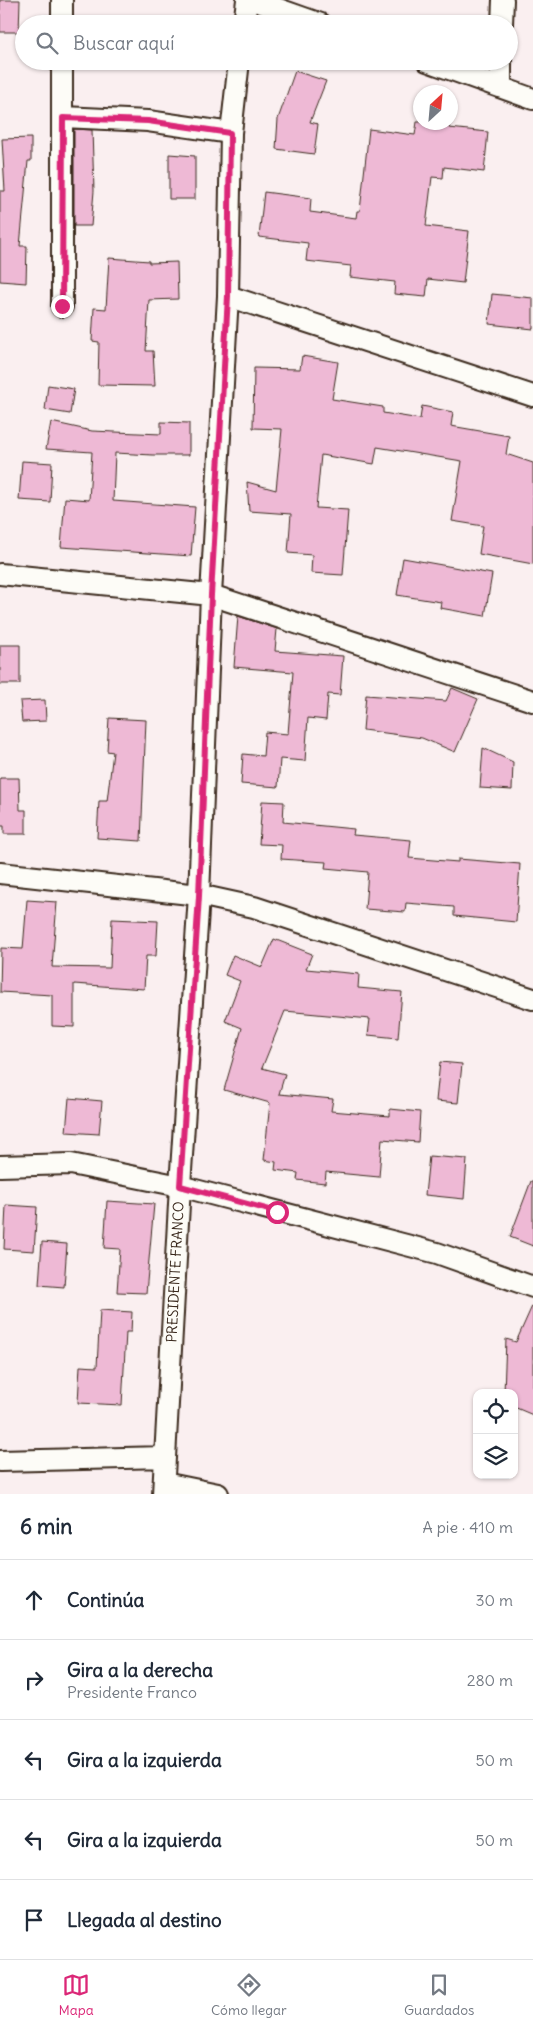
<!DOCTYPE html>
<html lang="es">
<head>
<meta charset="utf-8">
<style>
  body { margin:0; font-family:Delius,sans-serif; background:#f6f6f7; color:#1f2937 }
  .controls { position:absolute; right:15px; bottom:15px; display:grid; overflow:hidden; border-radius:10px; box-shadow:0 1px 4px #0004 }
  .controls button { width:45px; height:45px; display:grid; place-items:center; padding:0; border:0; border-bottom:1px solid #e0e1e3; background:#fff; color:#1f2937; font:25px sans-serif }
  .compass { position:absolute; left:413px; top:85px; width:45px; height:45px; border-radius:50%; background:#fff; box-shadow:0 1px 4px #0004; rotate:26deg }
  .stop { position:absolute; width:15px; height:15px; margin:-11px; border:4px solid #db2777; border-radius:50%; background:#fff }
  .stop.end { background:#db2777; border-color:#fff; box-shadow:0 1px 5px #0008 }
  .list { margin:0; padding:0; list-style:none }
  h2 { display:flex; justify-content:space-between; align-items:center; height:65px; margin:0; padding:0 20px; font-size:21px }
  h2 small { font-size:16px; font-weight:400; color:#747a83 }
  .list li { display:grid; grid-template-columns:32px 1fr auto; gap:15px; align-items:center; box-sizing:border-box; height:80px; padding:0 20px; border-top:1px solid #e0e1e3 }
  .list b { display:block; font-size:19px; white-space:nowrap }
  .list p { margin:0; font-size:16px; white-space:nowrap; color:#747a83 }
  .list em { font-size:16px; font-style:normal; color:#747a83 }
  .icon { flex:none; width:28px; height:28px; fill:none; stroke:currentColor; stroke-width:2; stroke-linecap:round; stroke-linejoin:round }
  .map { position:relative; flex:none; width:533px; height:1494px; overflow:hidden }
  .search { position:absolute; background:#fff; box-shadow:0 1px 4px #0004; left:15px; right:15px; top:15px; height:55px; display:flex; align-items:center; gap:12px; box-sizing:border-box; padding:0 18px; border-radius:28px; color:#747a83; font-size:19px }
  .sheet { height:465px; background:#fff }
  nav { display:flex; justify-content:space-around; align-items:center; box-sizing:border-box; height:70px; border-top:1px solid #e0e1e3; background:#fff; font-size:14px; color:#747a83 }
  nav a { display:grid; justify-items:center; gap:2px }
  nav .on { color:#db2777 }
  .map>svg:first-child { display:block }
</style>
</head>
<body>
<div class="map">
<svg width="533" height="1494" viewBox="0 0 533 1494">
  <rect width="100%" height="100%" fill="#faeff0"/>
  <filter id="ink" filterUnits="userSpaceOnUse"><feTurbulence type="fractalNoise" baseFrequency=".02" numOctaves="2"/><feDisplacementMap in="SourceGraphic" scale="10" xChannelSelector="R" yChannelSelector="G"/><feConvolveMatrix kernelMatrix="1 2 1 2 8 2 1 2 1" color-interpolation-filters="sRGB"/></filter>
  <g filter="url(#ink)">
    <!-- building -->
    <path fill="#eeb9d5" stroke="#3b2a1e" d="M 0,0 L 20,0 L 19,32 L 0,32 Z
      M 295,71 L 326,81 L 310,122 L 318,124 L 314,154 L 276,149 L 278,119 Z
      M 417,122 L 450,122 L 449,128 L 488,132 L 484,172 L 444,167 L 443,178 L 432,177 L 426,226 L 469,231 L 463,283 L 428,279 L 426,297 L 394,294 L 395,282 L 350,277 L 351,266 L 306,261 L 308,243 L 259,237 L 264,192 L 311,198 L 310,212 L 356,218 L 357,211 L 360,211 L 369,129 L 415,135 Z
      M 74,129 L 92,130 L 94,191 L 91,226 L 74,226 Z
      M 31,138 L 31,161 L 28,161 L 20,246 L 27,246 L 26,283 L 0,281 L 0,191 L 5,191 L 2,139 Z
      M 169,154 L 195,156 L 195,199 L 169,199 Z
      M 109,258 L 149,261 L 149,263 L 177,262 L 178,299 L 149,300 L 146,351 L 153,351 L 155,386 L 98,385 L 99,342 L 92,341 L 94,308 L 106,309 Z
      M 492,294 L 533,298 L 533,329 L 489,324 Z
      M 302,356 L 338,362 L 332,399 L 383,407 L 383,413 L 420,419 L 422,406 L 453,412 L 451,426 L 509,436 L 506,454 L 533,463 L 533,564 L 479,554 L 483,526 L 452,521 L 462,461 L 377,447 L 374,464 L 321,455 L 316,508 L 348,510 L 343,575 L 311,573 L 312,555 L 288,553 L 291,514 L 249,511 L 247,482 L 276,490 L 282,429 L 253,428 L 254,368 L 300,369 Z
      M 48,385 L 74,389 L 70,414 L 45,410 Z
      M 51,422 L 92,431 L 161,434 L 161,422 L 189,423 L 189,455 L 153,455 L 115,453 L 113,501 L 195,507 L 191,556 L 61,547 L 65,498 L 89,500 L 92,452 L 46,449 Z
      M 22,461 L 52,463 L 50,502 L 19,500 Z
      M 403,558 L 492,574 L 485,616 L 440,608 L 441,602 L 397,595 Z
      M 238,616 L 277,629 L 275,651 L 343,656 L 340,695 L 328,694 L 326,720 L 308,718 L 305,761 L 280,759 L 278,787 L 241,784 L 243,754 L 263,756 L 265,732 L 288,734 L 293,672 L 234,667 Z
      M 0,645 L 20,645 L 20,684 L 0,684 Z
      M 452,688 L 478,699 L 455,752 L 422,738 L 363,730 L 366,695 L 446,701 Z
      M 45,700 L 46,721 L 22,722 L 20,701 Z
      M 109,718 L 146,720 L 141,841 L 97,838 L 99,801 L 107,801 L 113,752 L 107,751 Z
      M 483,748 L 513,762 L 512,790 L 480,788 Z
      M 0,778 L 19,778 L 20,810 L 26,810 L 26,834 L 4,834 L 4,826 L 0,826 Z
      M 262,801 L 284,802 L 283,822 L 354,829 L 353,835 L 411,840 L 409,858 L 458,862 L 458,859 L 520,864 L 516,922 L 454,916 L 454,907 L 406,903 L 405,912 L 365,909 L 368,872 L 325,868 L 326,862 L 281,859 L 282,845 L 259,844 Z
      M 27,900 L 57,902 L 52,967 L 110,968 L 112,919 L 158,921 L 156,956 L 146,956 L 144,989 L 74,984 L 74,1027 L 52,1026 L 52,995 L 0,992 L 1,948 L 23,949 Z
      M 274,939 L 312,954 L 306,969 L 359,974 L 358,988 L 402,992 L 398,1038 L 368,1035 L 370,1019 L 285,1011 L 262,1068 L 285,1074 L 279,1094 L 333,1099 L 331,1111 L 390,1116 L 390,1109 L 420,1112 L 418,1142 L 382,1139 L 379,1177 L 326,1172 L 325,1183 L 297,1180 L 298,1173 L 275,1170 L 276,1162 L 264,1160 L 270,1103 L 224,1090 L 242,1028 L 225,1021 L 240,981 L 225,975 L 233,955 L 262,967 Z
      M 440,1062 L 462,1064 L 458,1103 L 436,1101 Z
      M 69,1098 L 102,1101 L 99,1134 L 66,1132 Z
      M 429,1156 L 467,1159 L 464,1199 L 425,1195 Z
      M 531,1181 L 533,1181 L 533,1246 L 510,1237 Z
      M 107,1201 L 154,1204 L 146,1293 L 117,1292 L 120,1249 L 104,1248 Z
      M 6,1205 L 37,1207 L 34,1251 L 4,1249 Z
      M 42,1242 L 67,1244 L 64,1287 L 39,1285 Z
      M 533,1304 L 533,1415 L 514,1407 L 514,1393 L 504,1393 L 506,1339 L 516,1342 Z
      M 100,1310 L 132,1312 L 131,1332 L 126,1332 L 122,1405 L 78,1403 L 80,1366 L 97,1367 Z"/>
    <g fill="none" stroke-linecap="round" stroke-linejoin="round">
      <defs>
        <path id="street" d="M 62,0 L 62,24
          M 253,0 L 321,24
          M 244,24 L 247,0
          M 502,24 L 503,0
          M 427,61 L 533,99
          M 501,87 L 501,61
          M 63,117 L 148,121 L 231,133
          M 228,296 L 533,396
          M 62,306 L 62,61
          M 0,574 L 211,595 L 533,701
          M 0,873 L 199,895 L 254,907 L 533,999
          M 0,1166 L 71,1164 L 180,1186 L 437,1253 L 533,1287
          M 0,1461 L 165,1457
          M 164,1483 L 218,1494
          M 163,1494 L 180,1186 L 199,895 L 211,595 L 228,296 L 231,133 L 239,61"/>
      </defs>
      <!-- street casing -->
      <use href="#street" stroke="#3b2a1e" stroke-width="24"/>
      <!-- street -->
      <use href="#street" stroke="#fdfcf7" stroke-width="20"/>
    </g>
  </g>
  <g fill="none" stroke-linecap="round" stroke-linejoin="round" filter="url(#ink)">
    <!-- route -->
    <path stroke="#db2777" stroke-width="6" d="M 62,306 L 63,118 L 148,121 L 230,133 L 228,296 L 211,595 L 199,896 L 180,1186 L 277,1212"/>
  </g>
  <g text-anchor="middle" stroke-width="4" stroke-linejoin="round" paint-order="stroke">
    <!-- street labels -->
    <g font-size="14" fill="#3b2a1e" stroke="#fdfcf7">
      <text transform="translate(175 1272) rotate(-87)" y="5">PRESIDENTE FRANCO</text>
    </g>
  </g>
</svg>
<div class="controls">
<button><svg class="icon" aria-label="locate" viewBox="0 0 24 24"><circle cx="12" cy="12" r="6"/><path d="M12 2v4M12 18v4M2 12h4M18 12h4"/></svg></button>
<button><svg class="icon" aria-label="layers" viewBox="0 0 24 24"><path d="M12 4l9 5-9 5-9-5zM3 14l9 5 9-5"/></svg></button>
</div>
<svg class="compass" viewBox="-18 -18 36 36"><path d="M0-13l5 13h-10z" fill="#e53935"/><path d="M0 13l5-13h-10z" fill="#747a83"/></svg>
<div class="stop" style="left:277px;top:1212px"></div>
<div class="stop end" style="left:62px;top:306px"></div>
<div class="search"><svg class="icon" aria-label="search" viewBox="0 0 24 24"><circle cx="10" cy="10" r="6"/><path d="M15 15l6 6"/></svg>Buscar aquí</div>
</div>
<section class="sheet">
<h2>6 min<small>A pie · 410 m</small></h2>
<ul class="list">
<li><svg class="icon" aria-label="ahead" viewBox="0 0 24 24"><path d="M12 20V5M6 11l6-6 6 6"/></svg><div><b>Continúa</b></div><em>30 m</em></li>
<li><svg class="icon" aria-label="right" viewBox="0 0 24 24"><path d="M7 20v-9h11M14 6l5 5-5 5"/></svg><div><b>Gira a la derecha</b><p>Presidente Franco</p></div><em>280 m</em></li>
<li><svg class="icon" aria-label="left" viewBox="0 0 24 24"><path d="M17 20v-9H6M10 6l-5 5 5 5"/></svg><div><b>Gira a la izquierda</b></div><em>50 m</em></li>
<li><svg class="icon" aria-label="left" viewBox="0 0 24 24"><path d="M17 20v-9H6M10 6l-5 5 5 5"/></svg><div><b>Gira a la izquierda</b></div><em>50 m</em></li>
<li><svg class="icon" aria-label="arrive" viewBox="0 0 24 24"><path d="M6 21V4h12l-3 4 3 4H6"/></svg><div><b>Llegada al destino</b></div></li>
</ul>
</section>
<nav>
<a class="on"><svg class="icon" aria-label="map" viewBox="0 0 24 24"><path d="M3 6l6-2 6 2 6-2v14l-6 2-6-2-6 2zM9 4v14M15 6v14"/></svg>Mapa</a>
<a><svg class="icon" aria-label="directions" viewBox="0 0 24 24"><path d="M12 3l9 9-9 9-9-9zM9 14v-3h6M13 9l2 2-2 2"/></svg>Cómo llegar</a>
<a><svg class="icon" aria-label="saved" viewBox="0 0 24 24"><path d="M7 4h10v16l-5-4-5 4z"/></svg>Guardados</a>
</nav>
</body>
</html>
